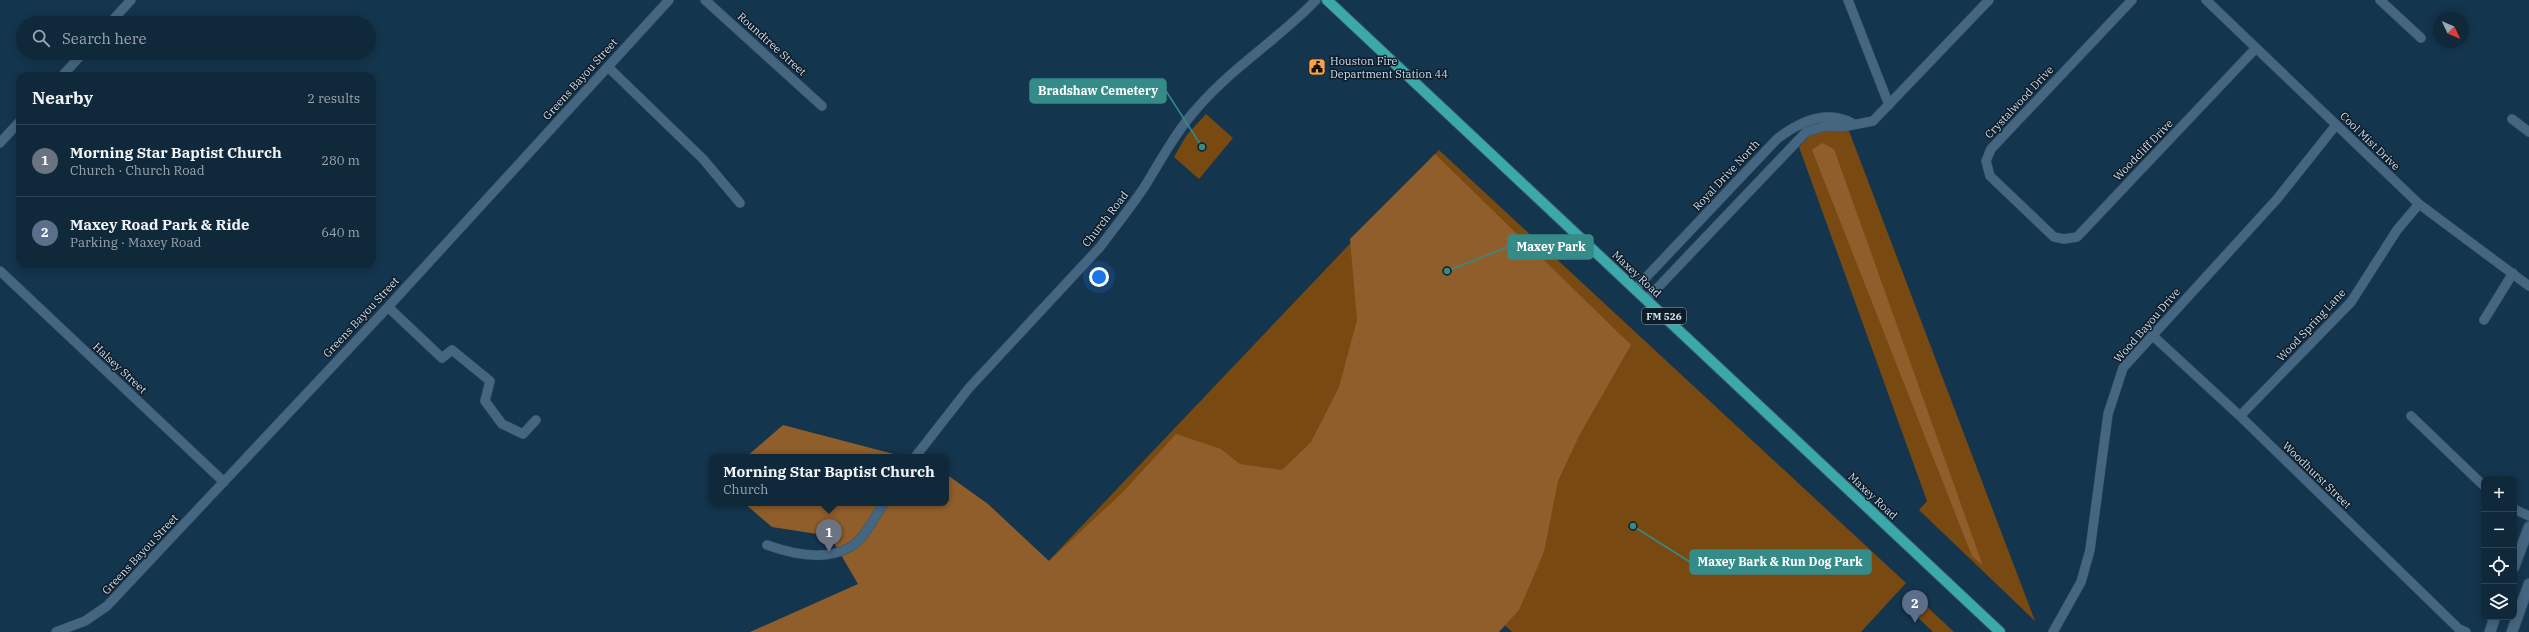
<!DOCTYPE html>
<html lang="en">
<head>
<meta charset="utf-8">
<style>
  body { margin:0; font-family:"IBM Plex Serif",serif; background:#1d3445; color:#f1f3f6 }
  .controls { position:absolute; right:12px; bottom:12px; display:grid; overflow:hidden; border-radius:8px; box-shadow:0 2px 10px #0003 }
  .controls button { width:36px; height:36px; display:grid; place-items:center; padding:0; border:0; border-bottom:1px solid #2f4454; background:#0f283a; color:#f1f3f6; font:20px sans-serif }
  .compass { position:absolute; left:2433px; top:12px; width:36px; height:36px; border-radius:50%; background:#0f283a; box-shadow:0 2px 10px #0003; rotate:134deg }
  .you { position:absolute; left:1099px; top:277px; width:14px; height:14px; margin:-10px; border:3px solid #fff; border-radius:50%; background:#1a73e8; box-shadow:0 0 0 6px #1a73e833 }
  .badge { display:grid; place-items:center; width:26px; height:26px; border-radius:50%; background:#f7a149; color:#fff; font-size:13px; font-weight:700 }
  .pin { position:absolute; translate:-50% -33px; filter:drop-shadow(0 1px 2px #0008) }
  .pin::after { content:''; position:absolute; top:21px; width:14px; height:12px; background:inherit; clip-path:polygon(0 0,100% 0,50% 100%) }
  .popup { position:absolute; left:709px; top:454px; width:240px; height:52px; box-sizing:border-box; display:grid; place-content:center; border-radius:8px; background:#0f283a; filter:drop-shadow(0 1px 3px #0005); font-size:13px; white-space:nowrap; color:#9ba6af }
  .popup b { font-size:15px; color:#f1f3f6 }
  .popup::after { content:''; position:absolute; left:50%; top:100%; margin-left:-8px; border:8px solid transparent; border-top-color:#0f283a }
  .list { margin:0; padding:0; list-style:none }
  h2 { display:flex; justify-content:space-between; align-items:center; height:52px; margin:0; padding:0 16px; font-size:17px }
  h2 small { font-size:13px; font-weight:400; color:#9ba6af }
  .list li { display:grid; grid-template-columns:26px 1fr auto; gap:12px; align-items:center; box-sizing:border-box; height:72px; padding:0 16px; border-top:1px solid #2f4454 }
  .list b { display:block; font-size:15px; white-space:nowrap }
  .list p { margin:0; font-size:13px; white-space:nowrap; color:#9ba6af }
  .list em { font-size:13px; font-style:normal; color:#9ba6af }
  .icon { flex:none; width:22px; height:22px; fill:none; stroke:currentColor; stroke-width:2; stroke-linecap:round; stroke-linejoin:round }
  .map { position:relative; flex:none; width:2529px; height:632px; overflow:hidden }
  .search { position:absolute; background:#0f283a; box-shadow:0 2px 10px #0003; left:16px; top:16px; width:360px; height:44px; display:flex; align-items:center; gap:10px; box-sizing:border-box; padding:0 14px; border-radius:22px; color:#9ba6af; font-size:15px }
  .panel { position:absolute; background:#0f283a; box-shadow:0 2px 10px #0003; left:16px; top:72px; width:360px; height:196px; border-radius:12px }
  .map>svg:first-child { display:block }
</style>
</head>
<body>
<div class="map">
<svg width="2529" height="632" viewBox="0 0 2529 632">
  <rect width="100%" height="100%" fill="#14354e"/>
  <!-- green -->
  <path fill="#794912" d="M 1206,114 L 1233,138 L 1199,179 L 1174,157 L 1186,136 Z
    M 1826,130 L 1849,131 L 2035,621 L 1919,510 L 1927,501 L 1799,147 L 1810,135 Z
    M 1439,150 L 1906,583 L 1861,632 L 1512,632 L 1474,596 L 981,632 Z
    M 1922,602 L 1954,632 L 1933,632 L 1912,612 Z"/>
  <!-- forest -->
  <path fill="#905e2a" d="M 1822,143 L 1834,149 L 1983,566 L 1972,556 L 1812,150 Z
    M 1435,154 L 1631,345 L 1579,436 L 1558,481 L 1544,552 L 1519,610 L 1499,632 L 750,632 L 858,584 L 830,536 L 772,527 L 744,503 L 946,503 L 946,474 L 988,504 L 1049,561 L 1122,493 L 1176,434 L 1221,449 L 1240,464 L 1282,470 L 1311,442 L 1339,387 L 1357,320 L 1350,239 Z
    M 783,425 L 905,457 L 746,457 Z"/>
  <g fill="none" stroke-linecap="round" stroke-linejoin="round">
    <defs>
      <path id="minor" d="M 705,0 L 822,106
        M 1848,0 L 1889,105
        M 2132,0 L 1991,149 L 1986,161 L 1990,176 L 2054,237 L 2064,239 L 2077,237 L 2256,48
        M 2206,0 L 2419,204 L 2529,286
        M 2380,0 L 2421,38
        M 110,23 L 131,0
        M 608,67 L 703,159 L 740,203
        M 62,76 L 83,53
        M 2512,119 L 2529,132
        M 0,143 L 20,121
        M 0,271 L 224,482
        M 1635,289 L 1777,139 C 1800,121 1828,109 1854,124
        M 1646,300 L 1806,132 L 1826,126 L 1842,127 L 1873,121 L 1989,0
        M 388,307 L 442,358 L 452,350 L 490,381 L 485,401 L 502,424 L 523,434 L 536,420
        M 2484,320 L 2513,273
        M 2152,335 L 2240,416 L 2459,629 L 2466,632
        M 2240,416 L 2351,302 L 2397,230 L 2419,204
        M 2411,416 L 2484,486
        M 915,457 L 969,388 L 1100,247 C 1115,227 1131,207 1145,186 C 1162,158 1177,130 1199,106 C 1234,66 1280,38 1316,0
        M 2514,509 L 2529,516
        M 767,545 C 792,554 825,562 850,547 C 865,539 875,516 884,503
        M 56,632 L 85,621 L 107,606 L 388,307 L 669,0
        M 2053,632 L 2081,582 L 2090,550 L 2108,414 L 2123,368 L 2277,199 L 2336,125"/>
      <path id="tertiary" d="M 2514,567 L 2529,527
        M 2490,632 L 2495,617
        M 2512,632 L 2529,584"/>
      <path id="primary" d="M 1327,0 L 2000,632"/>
    </defs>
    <!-- minor casing -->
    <use href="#minor" stroke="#395368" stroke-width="10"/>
    <!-- tertiary casing -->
    <use href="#tertiary" stroke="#395368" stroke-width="12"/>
    <!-- primary casing -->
    <use href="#primary" stroke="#395368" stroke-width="12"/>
    <!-- minor -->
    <use href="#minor" stroke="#456681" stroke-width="9"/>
    <!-- tertiary -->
    <use href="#tertiary" stroke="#456681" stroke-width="10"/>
    <!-- primary -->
    <use href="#primary" stroke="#3ba9a9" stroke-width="10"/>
  </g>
  <!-- icons -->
  <defs>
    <symbol id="civic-square" viewBox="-11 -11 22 22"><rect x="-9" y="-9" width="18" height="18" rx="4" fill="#f7a149" stroke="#0e1c27"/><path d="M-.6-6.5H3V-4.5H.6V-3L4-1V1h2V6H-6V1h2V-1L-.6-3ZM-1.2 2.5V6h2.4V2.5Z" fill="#111"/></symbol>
  </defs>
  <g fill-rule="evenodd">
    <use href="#civic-square" x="1307" y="57" width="20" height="20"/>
  </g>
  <g text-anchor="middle" stroke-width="3" stroke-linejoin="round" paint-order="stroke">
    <!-- shield labels -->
    <rect fill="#0e1c27" stroke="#94a4b3" stroke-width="1" x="1642" y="308" width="44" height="16" rx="3"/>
    <g font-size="10" font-weight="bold" fill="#cddfef">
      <text x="1664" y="320">FM 526</text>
    </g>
    <!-- street labels -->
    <g font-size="11" fill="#cddfef" stroke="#0e1c27">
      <text transform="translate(772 44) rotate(42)" y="4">Roundtree Street</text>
      <text transform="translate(580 79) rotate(-48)" y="4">Greens Bayou Street</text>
      <text transform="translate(2019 102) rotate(-47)" y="4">Crystalwood Drive</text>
      <text transform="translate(2370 141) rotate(44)" y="4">Cool Mist Drive</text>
      <text transform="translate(2143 150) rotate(-46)" y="4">Woodcliff Drive</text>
      <text transform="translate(1726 175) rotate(-47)" y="4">Royal Drive North</text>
      <text transform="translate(1105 219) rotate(-52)" y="4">Church Road</text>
      <text transform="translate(1637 274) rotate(43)" y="4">Maxey Road</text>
      <text transform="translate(361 317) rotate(-47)" y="4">Greens Bayou Street</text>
      <text transform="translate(2147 325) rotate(-49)" y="4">Wood Bayou Drive</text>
      <text transform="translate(2311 325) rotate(-47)" y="4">Wood Spring Lane</text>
      <text transform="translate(120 368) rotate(43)" y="4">Halsey Street</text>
      <text transform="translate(2317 475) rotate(44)" y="4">Woodhurst Street</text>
      <text transform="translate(1873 496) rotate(43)" y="4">Maxey Road</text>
      <text transform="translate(140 554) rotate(-47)" y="4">Greens Bayou Street</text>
    </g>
    <!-- poi labels -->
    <g font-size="11" fill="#cddfef" stroke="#0e1c27" text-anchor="start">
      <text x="1330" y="65">Houston Fire<tspan x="1330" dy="13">Department Station 44</tspan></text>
    </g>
  </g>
  <!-- callouts -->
  <path fill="none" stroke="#358b88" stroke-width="1.5" d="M1202 147L1166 91M1447 271L1508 247M1633 526L1690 562"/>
  <g fill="#358b88" stroke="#0e1c27" stroke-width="1.5">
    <circle cx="1202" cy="147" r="4"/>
    <circle cx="1447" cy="271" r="4"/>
    <circle cx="1633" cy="526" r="4"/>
  </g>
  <g fill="#358b88" stroke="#358b88" stroke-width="1.5">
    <rect x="1030" y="79" width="136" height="24" rx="4"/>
    <rect x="1508" y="235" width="85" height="24" rx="4"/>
    <rect x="1690" y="550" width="181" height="24" rx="4"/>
  </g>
  <g font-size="12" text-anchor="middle" font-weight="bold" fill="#fff">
    <text x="1098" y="95">Bradshaw Cemetery</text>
    <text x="1551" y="251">Maxey Park</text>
    <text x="1780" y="566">Maxey Bark &amp; Run Dog Park</text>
  </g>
</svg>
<div class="controls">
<button>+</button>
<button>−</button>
<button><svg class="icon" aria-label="locate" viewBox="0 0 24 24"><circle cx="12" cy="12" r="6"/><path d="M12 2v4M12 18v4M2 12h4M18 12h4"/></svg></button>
<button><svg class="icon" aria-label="layers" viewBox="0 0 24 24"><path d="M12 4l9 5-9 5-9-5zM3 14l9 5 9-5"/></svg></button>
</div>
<svg class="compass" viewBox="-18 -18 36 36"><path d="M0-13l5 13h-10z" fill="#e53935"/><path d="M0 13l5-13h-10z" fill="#9ba6af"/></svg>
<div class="you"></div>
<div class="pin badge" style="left:829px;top:552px;background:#6b7280">1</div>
<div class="popup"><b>Morning Star Baptist Church</b>Church</div>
<div class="pin badge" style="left:1915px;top:623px;background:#5c6f8a">2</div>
<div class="search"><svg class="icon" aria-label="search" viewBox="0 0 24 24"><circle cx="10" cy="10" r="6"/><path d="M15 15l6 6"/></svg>Search here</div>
<section class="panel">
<h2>Nearby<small>2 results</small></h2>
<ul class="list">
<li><span class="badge" style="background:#6b7280">1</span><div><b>Morning Star Baptist Church</b><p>Church · Church Road</p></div><em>280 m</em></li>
<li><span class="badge" style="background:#5c6f8a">2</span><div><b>Maxey Road Park &amp; Ride</b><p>Parking · Maxey Road</p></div><em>640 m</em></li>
</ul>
</section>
</div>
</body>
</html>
